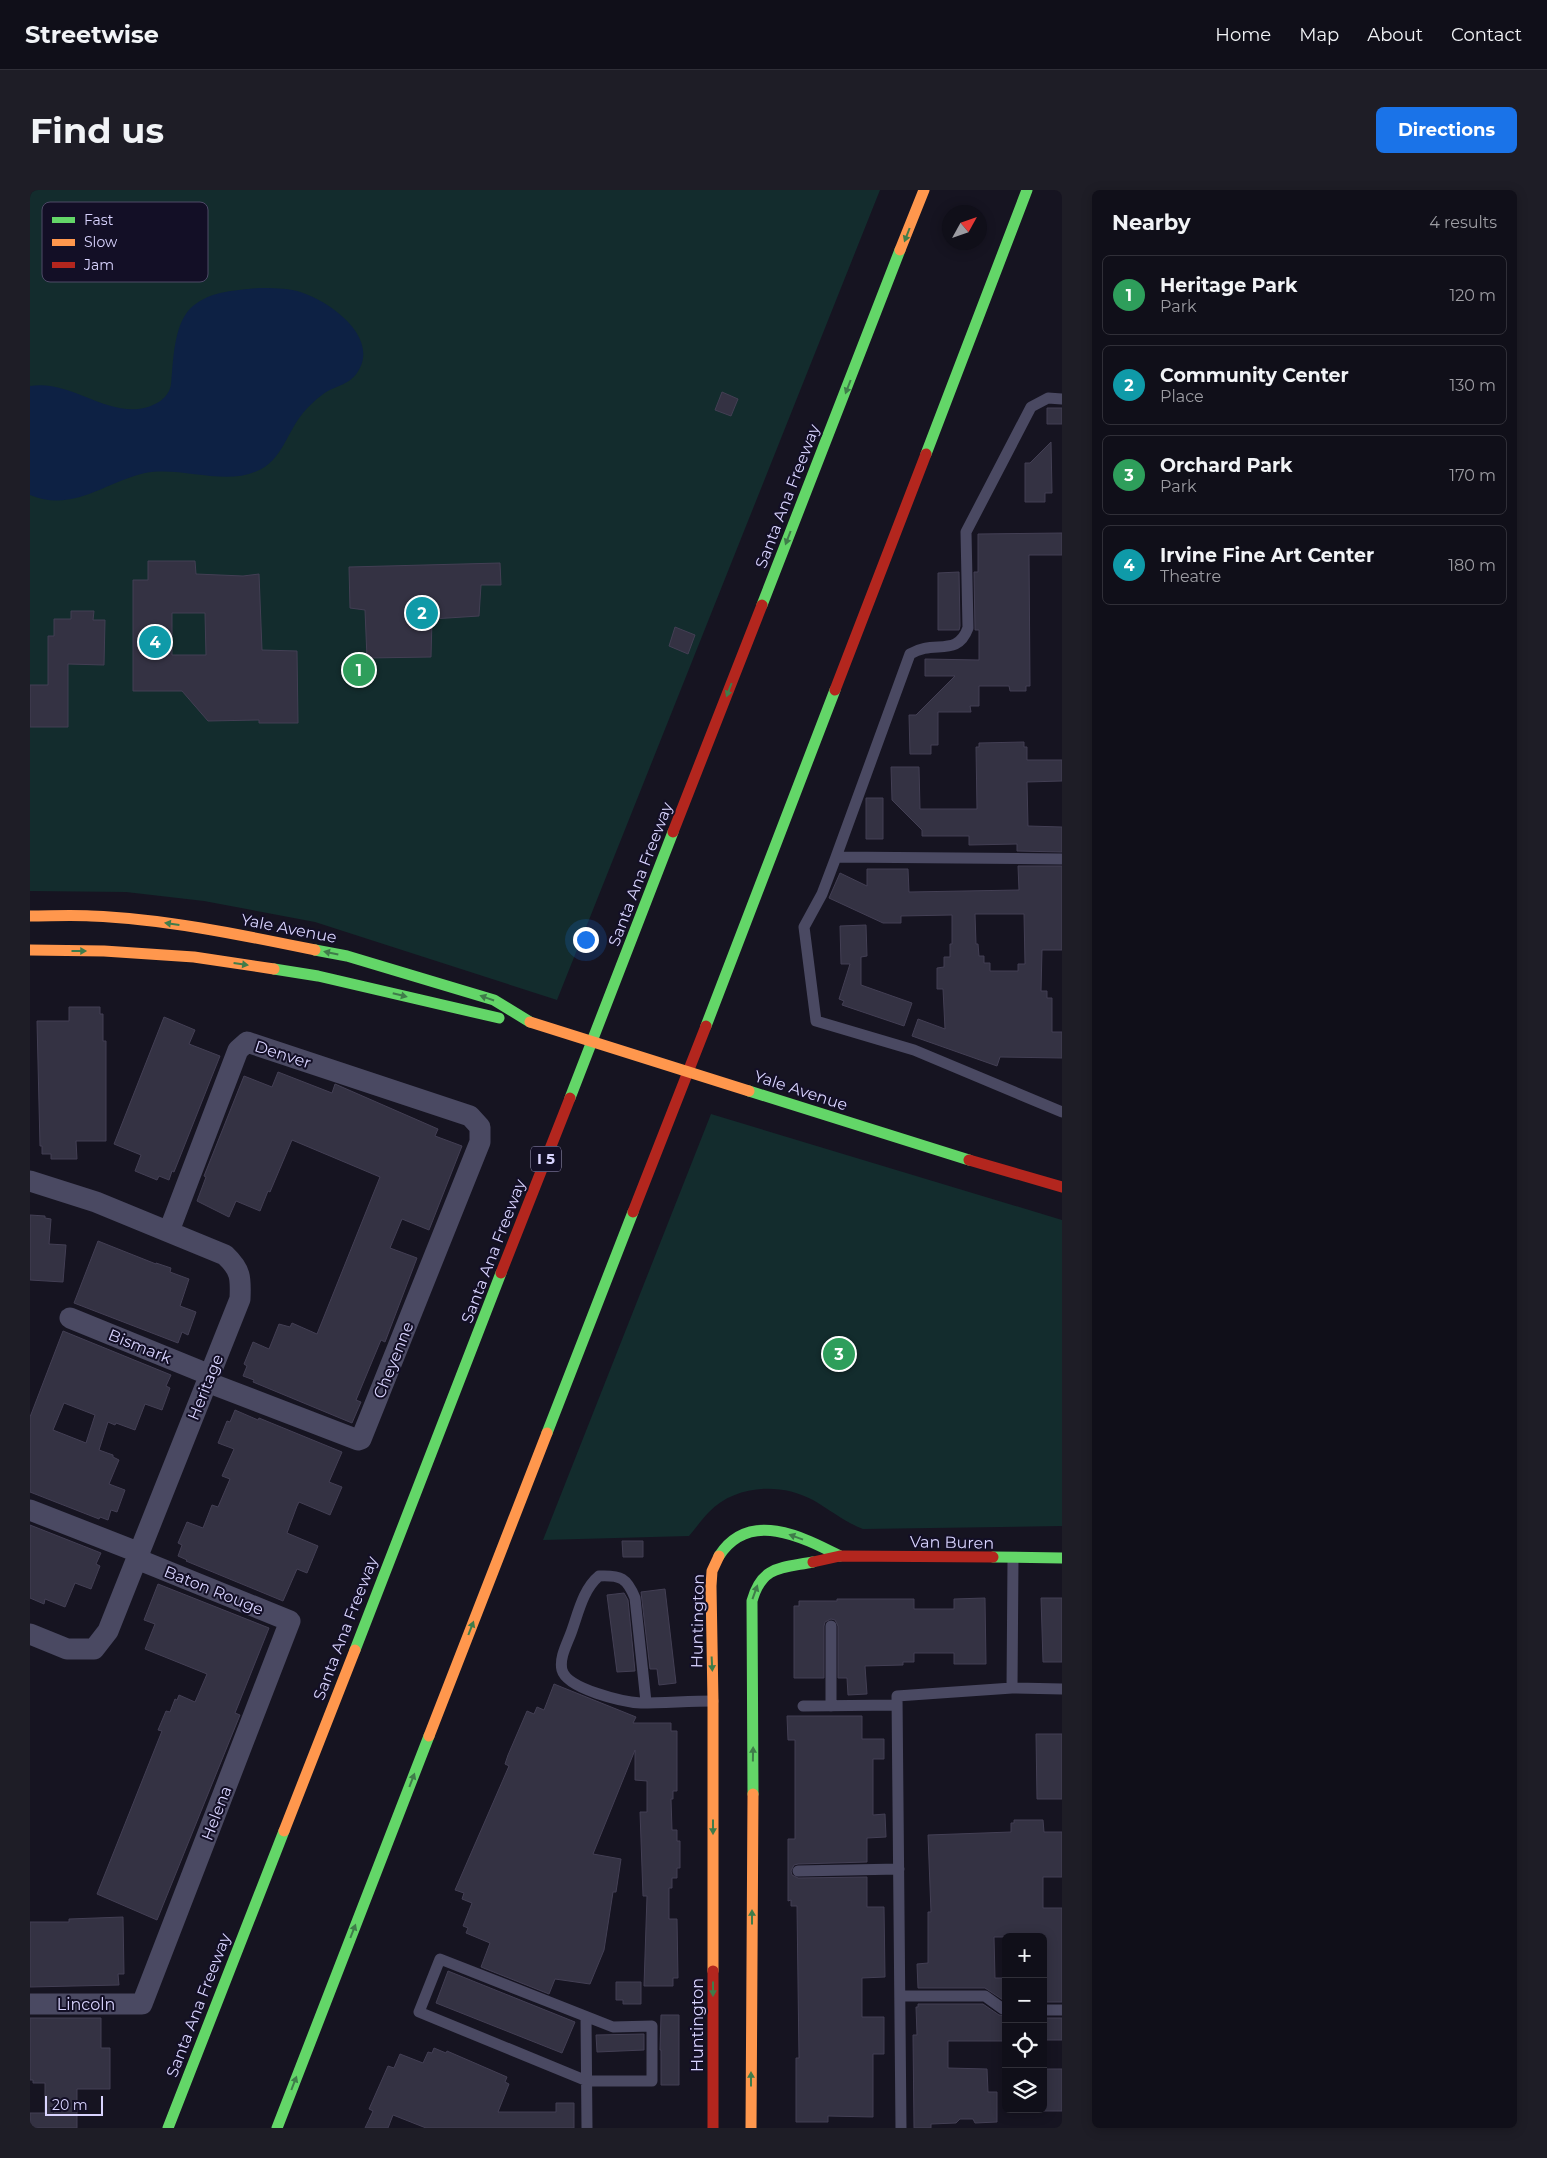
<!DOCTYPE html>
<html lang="en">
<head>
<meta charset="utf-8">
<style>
  body { margin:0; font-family:Montserrat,sans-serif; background:#1e1d26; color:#f1f3f6 }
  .controls { position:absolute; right:15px; bottom:15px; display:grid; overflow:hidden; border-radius:8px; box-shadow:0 2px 12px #0003 }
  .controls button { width:45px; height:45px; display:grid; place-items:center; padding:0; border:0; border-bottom:1px solid #302f38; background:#100f19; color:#f1f3f6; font:25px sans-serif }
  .compass { position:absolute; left:912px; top:15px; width:45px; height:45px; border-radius:50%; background:#100f19; box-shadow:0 2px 12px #0003; rotate:50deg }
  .scale { position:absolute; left:15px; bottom:12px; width:58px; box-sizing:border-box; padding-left:5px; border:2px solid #d9d4ff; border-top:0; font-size:14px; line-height:18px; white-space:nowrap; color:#d9d4ff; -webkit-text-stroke:4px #130f26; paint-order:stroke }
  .you { position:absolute; left:555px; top:749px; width:18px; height:18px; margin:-12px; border:4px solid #fff; border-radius:50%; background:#1a73e8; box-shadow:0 0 0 8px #1a73e833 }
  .badge { display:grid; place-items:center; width:32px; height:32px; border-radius:50%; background:#1a73e8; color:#fff; font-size:16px; font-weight:700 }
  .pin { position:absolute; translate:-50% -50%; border:2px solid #fff; box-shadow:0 1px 5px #0006 }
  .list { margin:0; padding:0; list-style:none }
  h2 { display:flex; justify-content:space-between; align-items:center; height:65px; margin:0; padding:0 20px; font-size:21px }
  h2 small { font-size:16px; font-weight:400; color:#9c9ca2 }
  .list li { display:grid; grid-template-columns:32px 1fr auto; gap:15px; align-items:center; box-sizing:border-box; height:80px; margin:0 10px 10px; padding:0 10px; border:1px solid #302f38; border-radius:8px }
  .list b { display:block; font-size:19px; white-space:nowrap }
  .list p { margin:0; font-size:16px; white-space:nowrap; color:#9c9ca2 }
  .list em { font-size:16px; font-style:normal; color:#9c9ca2 }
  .icon { flex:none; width:28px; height:28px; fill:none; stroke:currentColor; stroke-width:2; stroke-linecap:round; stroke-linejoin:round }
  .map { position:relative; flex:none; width:1032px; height:1938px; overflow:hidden; border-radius:8px }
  header { display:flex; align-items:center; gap:30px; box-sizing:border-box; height:70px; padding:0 25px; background:#100f19; border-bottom:1px solid #302f38 }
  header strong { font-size:24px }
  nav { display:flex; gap:28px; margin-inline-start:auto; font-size:18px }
  .intro { display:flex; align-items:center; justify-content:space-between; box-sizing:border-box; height:120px; padding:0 30px }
  h1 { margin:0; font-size:35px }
  .button { padding:12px 22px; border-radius:8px; background:#1a73e8; color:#fff; font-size:18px; font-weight:700 }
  main { display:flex; gap:30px; padding:0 30px }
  aside { flex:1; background:#100f19; border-radius:8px; box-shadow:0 2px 12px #0003 }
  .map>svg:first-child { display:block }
</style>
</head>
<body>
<header>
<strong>Streetwise</strong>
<nav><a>Home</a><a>Map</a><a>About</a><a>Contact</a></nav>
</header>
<div class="intro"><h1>Find us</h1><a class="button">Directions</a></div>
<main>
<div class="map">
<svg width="1032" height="1938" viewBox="0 0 1032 1938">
  <rect width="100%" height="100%" fill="#161421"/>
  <!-- green -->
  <path fill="#132c2d" d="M 0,0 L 850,0 L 527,810 L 285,732 L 174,711 L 96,702 L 0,701 Z
    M 681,924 L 1032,1030 L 1032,1336 L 833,1339 C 815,1332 800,1320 783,1310 C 750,1292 705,1295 679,1322 C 672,1329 666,1338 659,1346 L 513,1350 Z"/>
  <!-- water -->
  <path fill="#0d2144" d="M 229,98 C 242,98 255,98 267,101 C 297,109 352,147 327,183 C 318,196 303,196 292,205 C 285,210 278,217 273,223 C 257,242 252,271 227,281 C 193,296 152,276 115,283 C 75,292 43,323 0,305 L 0,196 C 41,189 78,229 118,217 C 127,214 135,209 139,201 C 142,195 141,189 142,183 C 144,160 146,126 167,113 C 184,101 209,100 229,98 Z"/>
  <!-- building -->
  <path fill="#343243" stroke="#433f54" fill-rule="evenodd" d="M 692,202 L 708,209 L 701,226 L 685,220 Z
    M 1017,218 L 1032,218 L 1032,234 L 1017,234 Z
    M 1021,252 L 1022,303 L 1015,303 L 1015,312 L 995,312 L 995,273 L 1000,273 Z
    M 1032,343 L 1032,365 L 999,365 L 1000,496 L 996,496 L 996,501 L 980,501 L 979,496 L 949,496 L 949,516 L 940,516 L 941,522 L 908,522 L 908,555 L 901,555 L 901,564 L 880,564 L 879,525 L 886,525 L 925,486 L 895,486 L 895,469 L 949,470 L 949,440 L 945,440 L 944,382 L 948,382 L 948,344 Z
    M 118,371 L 165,371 L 166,384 L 213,386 L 229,384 L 232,460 L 267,461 L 268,533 L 229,533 L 229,530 L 178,531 L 152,501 L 103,501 L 103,390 L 118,390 ZM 142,423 L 175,423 L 176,465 L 142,465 Z
    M 470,373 L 471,395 L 451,395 L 449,426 L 402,429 L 401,467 L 337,468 L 335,420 L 320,418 L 319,377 Z
    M 929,382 L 930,436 L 929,440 L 908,440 L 908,383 Z
    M 41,421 L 64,421 L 63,430 L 75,430 L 74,475 L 38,474 L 38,537 L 0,537 L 0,495 L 18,495 L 18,446 L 24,446 L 24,429 L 41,429 Z
    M 645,437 L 665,445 L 658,464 L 639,456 Z
    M 994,552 L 994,557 L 997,557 L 997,570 L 1032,570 L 1032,591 L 997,592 L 998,636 L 1032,637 L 1032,662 L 987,661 L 987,654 L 939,655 L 939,646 L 892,646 L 892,640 L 862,610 L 861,577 L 889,577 L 890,619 L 947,619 L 946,557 L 949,557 L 949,553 Z
    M 836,608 L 853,608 L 853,649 L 836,649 Z
    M 988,676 L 1032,676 L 1032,760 L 1012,760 L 1011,801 L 1017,801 L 1017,808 L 1022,808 L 1022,842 L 1032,842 L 1032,868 L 970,867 L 967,876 L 882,846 L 888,829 L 915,839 L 913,799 L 907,799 L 907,778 L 914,777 L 914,767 L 920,767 L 920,754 L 922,754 L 922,725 L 871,726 L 871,733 L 853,733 L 799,708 L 810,683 L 837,696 L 837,679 L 878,679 L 879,702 L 989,700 ZM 945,724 L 994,724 L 995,774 L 988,774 L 988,781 L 960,781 L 960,773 L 954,773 L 954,766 L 949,766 L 948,754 L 946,754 Z
    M 836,735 L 837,766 L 831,767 L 831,795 L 882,813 L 874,836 L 812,815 L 814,811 L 809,809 L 820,774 L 811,774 L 810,736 Z
    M 39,817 L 70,817 L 70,824 L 73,824 L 73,851 L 76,851 L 76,951 L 46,951 L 47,969 L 21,969 L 21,964 L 12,964 L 12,956 L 10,956 L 7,831 L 39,831 Z
    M 134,827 L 165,840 L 159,854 L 190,866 L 144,982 L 142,981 L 139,990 L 129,986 L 127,990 L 105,981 L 111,965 L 84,954 Z
    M 248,882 L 302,903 L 305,894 L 408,939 L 405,946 L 432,956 L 399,1040 L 372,1029 L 360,1058 L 387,1068 L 355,1152 L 351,1150 L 326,1210 L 331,1212 L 322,1233 L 223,1192 L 224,1190 L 213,1186 L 217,1176 L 214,1174 L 223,1152 L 239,1159 L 249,1134 L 260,1137 L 262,1133 L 287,1144 L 350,987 L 262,950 L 240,1002 L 238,1001 L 230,1021 L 206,1011 L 199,1027 L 167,1011 L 176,987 L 174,986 L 214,886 L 242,897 Z
    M 0,1025 L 15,1026 L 15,1028 L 21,1029 L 19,1054 L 36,1055 L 33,1092 L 0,1090 Z
    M 68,1051 L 126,1074 L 126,1073 L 141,1078 L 140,1082 L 159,1089 L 150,1116 L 166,1122 L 158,1145 L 152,1142 L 148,1153 L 44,1113 Z
    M 33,1141 L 141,1185 L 136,1196 L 140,1198 L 132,1220 L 115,1214 L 105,1240 L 86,1233 L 85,1235 L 78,1232 L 69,1260 L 83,1265 L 83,1267 L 89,1270 L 79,1294 L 95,1300 L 87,1322 L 81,1320 L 78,1330 L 70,1327 L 69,1329 L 0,1302 L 0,1227 ZM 34,1213 L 65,1225 L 56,1253 L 23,1240 Z
    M 205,1220 L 228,1230 L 229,1228 L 312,1262 L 299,1292 L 312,1297 L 300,1325 L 269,1312 L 267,1316 L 257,1343 L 288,1356 L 277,1383 L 267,1379 L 253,1411 L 156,1371 L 157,1370 L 148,1366 L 152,1355 L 148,1353 L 157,1332 L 173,1338 L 182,1315 L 188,1317 L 200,1289 L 192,1286 L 204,1259 L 188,1253 L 197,1231 L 200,1232 Z
    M 0,1335 L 71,1363 L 66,1374 L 70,1376 L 61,1399 L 45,1393 L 35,1417 L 15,1409 L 14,1414 L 0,1408 Z
    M 592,1351 L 613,1351 L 613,1367 L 593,1367 Z
    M 128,1394 L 239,1438 L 205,1523 L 210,1525 L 127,1730 L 67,1704 L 132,1541 L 128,1540 L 136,1521 L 140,1522 L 145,1509 L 147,1510 L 149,1505 L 165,1512 L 177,1484 L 115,1459 L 125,1434 L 114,1430 Z
    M 635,1399 L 646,1493 L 629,1495 L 627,1479 L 620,1479 L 611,1402 Z
    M 594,1403 L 598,1410 L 605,1481 L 587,1482 L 577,1405 Z
    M 955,1408 L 956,1474 L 924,1474 L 924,1463 L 884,1463 L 884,1472 L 873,1472 L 873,1475 L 835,1476 L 837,1504 L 818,1505 L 817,1488 L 808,1488 L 808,1436 L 805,1430 L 801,1429 L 795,1432 L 794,1436 L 794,1488 L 764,1488 L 764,1416 L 769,1416 L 769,1411 L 807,1411 L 807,1409 L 884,1409 L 884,1419 L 924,1419 L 924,1409 Z
    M 1011,1408 L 1032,1408 L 1032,1472 L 1013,1472 Z
    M 524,1494 L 606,1527 L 603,1533 L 641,1533 L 641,1541 L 647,1541 L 647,1601 L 643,1601 L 643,1609 L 641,1609 L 642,1640 L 647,1640 L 647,1651 L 650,1651 L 650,1678 L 647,1678 L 647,1688 L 642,1688 L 642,1698 L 639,1698 L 639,1729 L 647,1729 L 648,1788 L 643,1788 L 643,1796 L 614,1796 L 617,1706 L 613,1706 L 610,1622 L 617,1622 L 617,1591 L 605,1590 L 605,1560 L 563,1664 L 591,1669 L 586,1702 L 583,1702 L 574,1760 L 560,1794 L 525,1789 L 519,1804 L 451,1777 L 460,1753 L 436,1743 L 438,1738 L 433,1736 L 442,1713 L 432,1709 L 434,1703 L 425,1700 L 479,1576 L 475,1574 L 478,1565 L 497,1521 L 504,1524 L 507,1517 L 514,1520 Z
    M 757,1526 L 832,1526 L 832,1549 L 854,1549 L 854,1569 L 843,1569 L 843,1625 L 855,1624 L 856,1647 L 837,1648 L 837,1672 L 768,1674 L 764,1675 L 761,1681 L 762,1685 L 768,1688 L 837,1687 L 837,1717 L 854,1717 L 855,1787 L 832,1788 L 832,1827 L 854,1827 L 854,1864 L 843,1864 L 843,1927 L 798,1926 L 798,1932 L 766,1932 L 766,1868 L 769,1868 L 767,1716 L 761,1716 L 761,1710 L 758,1711 L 758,1649 L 765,1649 L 765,1550 L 758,1550 Z
    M 1006,1544 L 1032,1544 L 1032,1609 L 1007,1609 Z
    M 984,1630 L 1013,1630 L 1014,1642 L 1032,1642 L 1032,1687 L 1013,1687 L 1013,1718 L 1032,1718 L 1032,1812 L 1013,1812 L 1013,1747 L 964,1747 L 965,1788 L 976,1788 L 976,1812 L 955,1798 L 888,1798 L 887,1774 L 898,1773 L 898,1722 L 901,1722 L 898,1645 L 981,1642 L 981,1633 L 984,1633 Z
    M 93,1727 L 94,1784 L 88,1784 L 89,1795 L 0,1797 L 0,1732 L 39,1732 L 39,1729 Z
    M 418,1781 L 545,1832 L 532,1863 L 406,1813 Z
    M 586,1792 L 611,1792 L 611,1814 L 593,1814 L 593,1810 L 586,1810 Z
    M 888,1814 L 953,1814 L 969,1825 L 976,1826 L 976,1851 L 918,1851 L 918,1878 L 957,1879 L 958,1902 L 967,1902 L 967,1932 L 945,1933 L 943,1929 L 930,1929 L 926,1933 L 901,1934 L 901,1938 L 884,1938 L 883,1845 L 887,1845 L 886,1817 L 888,1817 Z
    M 631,1825 L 649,1825 L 649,1895 L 631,1895 L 631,1860 L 630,1860 Z
    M 0,1828 L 71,1828 L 71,1858 L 80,1858 L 80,1899 L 47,1899 L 47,1938 L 0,1938 L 0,1923 L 15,1923 L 15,1893 L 3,1893 L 3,1890 L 0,1890 Z
    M 1013,1828 L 1032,1828 L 1032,1850 L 1013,1850 Z
    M 614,1844 L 614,1860 L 567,1862 L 566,1845 Z
    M 404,1858 L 416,1863 L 417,1861 L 477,1887 L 475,1892 L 479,1894 L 468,1922 L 526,1922 L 526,1913 L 544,1913 L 544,1938 L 396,1938 L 363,1925 L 358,1938 L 335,1938 L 343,1921 L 339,1919 L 358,1876 L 364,1878 L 370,1864 L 393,1873 L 398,1862 L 402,1863 Z
    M 1013,1879 L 1032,1879 L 1032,1921 L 1013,1921 Z"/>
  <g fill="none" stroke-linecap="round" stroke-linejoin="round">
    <!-- lane -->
    <path stroke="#4a4962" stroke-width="11" d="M 806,667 L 880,464 C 904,449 927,468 938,438 L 936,342 L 1001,217 L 1018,208 L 1032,209
      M 1032,669 L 806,667 L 792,704 L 774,737 L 786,831 L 884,860 L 1032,922
      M 801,1436 L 801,1516
      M 982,1498 L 983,1369
      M 616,1512 L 605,1408 C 597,1388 591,1385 569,1386 C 553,1399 548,1424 541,1443 C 537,1454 529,1468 532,1480 C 537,1499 593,1512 611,1513 C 635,1513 659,1511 683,1511
      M 773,1516 L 867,1515
      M 768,1681 L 869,1679
      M 410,1769 L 583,1837 L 622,1836 L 622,1891 L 557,1891 L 389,1822 Z
      M 870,1806 L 955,1806 L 973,1819 L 976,1819
      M 1013,1820 L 1032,1820
      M 556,1827 L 557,1938
      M 871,1938 L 867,1506 L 982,1498 L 1032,1499"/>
    <!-- street -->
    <path stroke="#4a4962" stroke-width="21" d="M 0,991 L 66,1012 L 195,1065 C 211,1080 211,1088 210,1109 L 78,1441 L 64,1459 L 37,1459 L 0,1444
      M 139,1041 L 208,860 L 217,852 L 440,926 L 450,937 L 450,952 L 331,1249 L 328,1250 L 177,1192
      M 40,1128 L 180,1185
      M 0,1320 L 110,1363
      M 0,1814 L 112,1814 L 260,1431 L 107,1369"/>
    <!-- fast -->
    <path stroke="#63d668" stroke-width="11" d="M 896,264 L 997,0
      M 732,415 L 870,60
      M 285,760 L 317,766 L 464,810 L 500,832
      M 244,779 L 288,786 L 469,828
      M 676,836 L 805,500
      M 719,901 L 939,970
      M 540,908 L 643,642
      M 517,1243 L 603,1022
      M 689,1366 C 719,1319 773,1347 810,1366
      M 963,1367 L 1032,1368
      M 325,1460 L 471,1083
      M 723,1604 L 722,1411 C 732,1375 752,1378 783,1372
      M 138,1938 L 254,1641
      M 247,1938 L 399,1546"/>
    <!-- slow -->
    <path stroke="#ff974d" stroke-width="11" d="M 870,60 L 894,0
      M 0,726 C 20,726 41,725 61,726 C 136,729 212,745 285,760
      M 0,760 L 74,761 L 164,767 L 244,779
      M 399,1546 L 517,1243
      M 254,1641 L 325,1460
      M 683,1781 L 683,1511 L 681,1396 L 682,1381 L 689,1366
      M 721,1938 L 723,1604"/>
    <!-- jam -->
    <path stroke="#b3261e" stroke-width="11" d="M 805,500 L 896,264
      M 643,642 L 732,415
      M 939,970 L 1032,997
      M 603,1022 L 676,836
      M 471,1083 L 540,908
      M 783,1372 L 810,1366 L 963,1367
      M 683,1781 L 683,1938"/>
    <!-- slow-bridge -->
    <path stroke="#ff974d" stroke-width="11" d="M 500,832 L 719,901"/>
  </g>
  <!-- one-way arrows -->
  <defs><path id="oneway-solid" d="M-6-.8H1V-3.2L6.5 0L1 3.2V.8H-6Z" transform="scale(1.25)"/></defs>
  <g fill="#3f7c4a">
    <use href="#oneway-solid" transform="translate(877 45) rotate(111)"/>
    <use href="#oneway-solid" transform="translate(818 197) rotate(111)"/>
    <use href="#oneway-solid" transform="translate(758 348) rotate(111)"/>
    <use href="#oneway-solid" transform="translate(699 500) rotate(111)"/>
    <use href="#oneway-solid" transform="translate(142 734) rotate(-172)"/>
    <use href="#oneway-solid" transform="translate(49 761)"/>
    <use href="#oneway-solid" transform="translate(301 763) rotate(-168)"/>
    <use href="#oneway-solid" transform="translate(211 774) rotate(8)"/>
    <use href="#oneway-solid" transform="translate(370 805) rotate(14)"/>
    <use href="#oneway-solid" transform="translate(457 808) rotate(-161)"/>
    <use href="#oneway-solid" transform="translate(766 1347) rotate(-160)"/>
    <use href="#oneway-solid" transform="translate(725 1402) rotate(-70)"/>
    <use href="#oneway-solid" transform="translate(441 1438) rotate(-69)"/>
    <use href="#oneway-solid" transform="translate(682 1474) rotate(87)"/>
    <use href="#oneway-solid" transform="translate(723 1564) rotate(-89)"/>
    <use href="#oneway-solid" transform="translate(382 1590) rotate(-69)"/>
    <use href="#oneway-solid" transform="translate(683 1637) rotate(90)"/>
    <use href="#oneway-solid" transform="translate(722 1727) rotate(-90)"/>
    <use href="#oneway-solid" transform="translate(323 1741) rotate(-69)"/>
    <use href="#oneway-solid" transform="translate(683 1799) rotate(90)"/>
    <use href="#oneway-solid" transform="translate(721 1889) rotate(-90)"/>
    <use href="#oneway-solid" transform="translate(264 1893) rotate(-69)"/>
  </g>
  <g text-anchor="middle" stroke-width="4" stroke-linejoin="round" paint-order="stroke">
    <!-- shield labels -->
    <rect fill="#130f26" stroke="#9e99be" stroke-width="1" x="501" y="956.5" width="30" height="25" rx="4"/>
    <g font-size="15" font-weight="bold" fill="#d9d4ff">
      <text x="516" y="974">I 5</text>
    </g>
    <!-- street labels -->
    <g font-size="16" fill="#d9d4ff" stroke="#130f26">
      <text transform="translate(757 306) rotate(-69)" y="6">Santa Ana Freeway</text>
      <text transform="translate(610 684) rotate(-69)" y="6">Santa Ana Freeway</text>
      <text transform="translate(259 738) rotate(11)" y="6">Yale Avenue</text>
      <text transform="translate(253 864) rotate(18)" y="6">Denver</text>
      <text transform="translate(771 900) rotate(18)" y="6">Yale Avenue</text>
      <text transform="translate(463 1061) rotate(-69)" y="6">Santa Ana Freeway</text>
      <text transform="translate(110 1156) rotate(22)" y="6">Bismark</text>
      <text transform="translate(363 1170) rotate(-68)" y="6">Cheyenne</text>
      <text transform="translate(175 1197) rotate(-68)" y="6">Heritage</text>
      <text transform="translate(922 1352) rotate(1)" y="6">Van Buren</text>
      <text transform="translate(184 1400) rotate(22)" y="6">Baton Rouge</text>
      <text transform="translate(667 1431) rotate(-89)" y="6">Huntington</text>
      <text transform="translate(315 1438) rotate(-69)" y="6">Santa Ana Freeway</text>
      <text transform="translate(186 1623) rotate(-69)" y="6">Helena</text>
      <text x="56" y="1820">Lincoln</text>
      <text transform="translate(168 1815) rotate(-69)" y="6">Santa Ana Freeway</text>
      <text transform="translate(667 1835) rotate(-90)" y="6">Huntington</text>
    </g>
  </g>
  <!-- legend -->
  <rect x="12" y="12" width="166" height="80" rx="8" fill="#130f26" stroke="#4e4a67" stroke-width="1"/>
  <rect x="22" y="27" width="23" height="6" fill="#63d668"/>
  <rect x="22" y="49" width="23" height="7" fill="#ff974d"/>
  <rect x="22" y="72" width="23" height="6" fill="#b3261e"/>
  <g font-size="14" fill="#d9d4ff">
    <text x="54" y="35">Fast</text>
    <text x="54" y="57">Slow</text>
    <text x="54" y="80">Jam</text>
  </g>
</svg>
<div class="controls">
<button>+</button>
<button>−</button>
<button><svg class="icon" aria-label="locate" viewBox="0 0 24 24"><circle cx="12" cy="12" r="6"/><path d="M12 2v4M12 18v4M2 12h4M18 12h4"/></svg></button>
<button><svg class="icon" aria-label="layers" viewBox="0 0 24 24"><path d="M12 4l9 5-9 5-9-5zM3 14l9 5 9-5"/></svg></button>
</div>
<svg class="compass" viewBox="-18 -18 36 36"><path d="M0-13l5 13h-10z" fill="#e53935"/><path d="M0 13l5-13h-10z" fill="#9c9ca2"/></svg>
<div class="scale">20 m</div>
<div class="you"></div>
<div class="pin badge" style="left:329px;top:480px;background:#2e9e5b">1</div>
<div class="pin badge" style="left:392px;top:423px;background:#0f9aa8">2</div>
<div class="pin badge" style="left:809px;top:1164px;background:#2e9e5b">3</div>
<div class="pin badge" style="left:125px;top:452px;background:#0f9aa8">4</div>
</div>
<aside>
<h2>Nearby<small>4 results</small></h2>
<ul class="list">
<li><span class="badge" style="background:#2e9e5b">1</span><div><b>Heritage Park</b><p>Park</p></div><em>120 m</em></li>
<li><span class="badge" style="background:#0f9aa8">2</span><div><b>Community Center</b><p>Place</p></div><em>130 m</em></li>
<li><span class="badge" style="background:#2e9e5b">3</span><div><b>Orchard Park</b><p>Park</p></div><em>170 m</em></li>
<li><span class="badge" style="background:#0f9aa8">4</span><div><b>Irvine Fine Art Center</b><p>Theatre</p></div><em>180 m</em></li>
</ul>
</aside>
</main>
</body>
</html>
